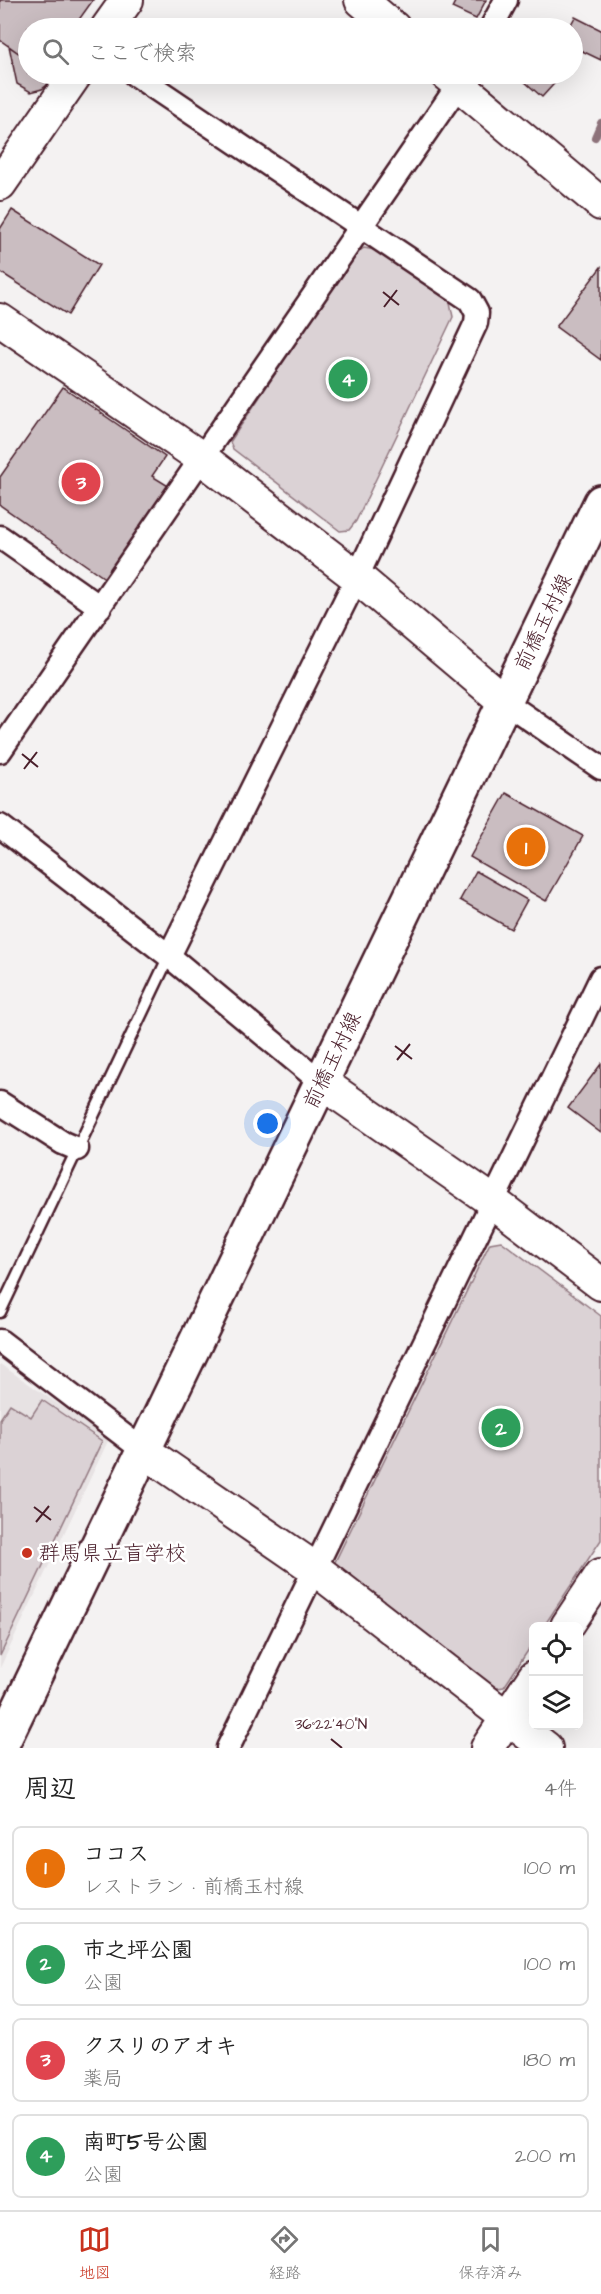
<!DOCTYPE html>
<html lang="ja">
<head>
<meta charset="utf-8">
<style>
  body { margin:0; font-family:"Architects Daughter","Klee One",sans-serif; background:#f2f2f2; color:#222 }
  .controls { position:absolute; right:18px; bottom:18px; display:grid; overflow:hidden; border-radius:9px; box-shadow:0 6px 24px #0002 }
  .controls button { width:54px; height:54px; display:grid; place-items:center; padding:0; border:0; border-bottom:2px solid #e0e0e0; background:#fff; color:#222; font:30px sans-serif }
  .you { position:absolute; left:268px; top:1124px; width:21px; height:21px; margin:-15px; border:4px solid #fff; border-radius:50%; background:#1a73e8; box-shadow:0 0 0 9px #1a73e833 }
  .badge { display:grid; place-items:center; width:39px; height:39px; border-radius:50%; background:#c8321e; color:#fff; font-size:20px; font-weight:700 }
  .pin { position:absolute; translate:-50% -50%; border:3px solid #fff; box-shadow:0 2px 6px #0006 }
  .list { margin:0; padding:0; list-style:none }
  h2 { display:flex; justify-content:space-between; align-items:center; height:78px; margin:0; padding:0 24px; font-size:26px }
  h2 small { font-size:20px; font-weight:400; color:#767676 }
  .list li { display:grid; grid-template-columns:39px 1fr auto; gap:18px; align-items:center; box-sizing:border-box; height:84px; margin:0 12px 12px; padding:0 12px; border:2px solid #e0e0e0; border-radius:9px }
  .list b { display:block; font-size:22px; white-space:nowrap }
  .list p { margin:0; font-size:20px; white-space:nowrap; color:#767676 }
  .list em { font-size:20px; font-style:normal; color:#767676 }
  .icon { flex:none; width:33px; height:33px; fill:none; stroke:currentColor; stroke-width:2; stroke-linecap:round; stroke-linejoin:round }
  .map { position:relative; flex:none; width:601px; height:1748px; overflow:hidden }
  .search { position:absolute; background:#fff; box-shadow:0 6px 24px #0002; left:18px; right:18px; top:18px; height:66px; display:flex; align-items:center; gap:15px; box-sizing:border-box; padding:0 21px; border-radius:33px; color:#767676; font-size:22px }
  .sheet { height:462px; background:#fff }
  nav { display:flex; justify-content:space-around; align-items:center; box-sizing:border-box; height:84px; border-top:2px solid #e0e0e0; background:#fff; font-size:16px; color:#767676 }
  nav a { display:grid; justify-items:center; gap:3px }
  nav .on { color:#c8321e }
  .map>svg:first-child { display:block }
</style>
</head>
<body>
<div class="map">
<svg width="601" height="1748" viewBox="0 0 601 1748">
  <rect width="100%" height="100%" fill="#f4f2f2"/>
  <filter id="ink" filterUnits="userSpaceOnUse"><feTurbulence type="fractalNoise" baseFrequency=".0167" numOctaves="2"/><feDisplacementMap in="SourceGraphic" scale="12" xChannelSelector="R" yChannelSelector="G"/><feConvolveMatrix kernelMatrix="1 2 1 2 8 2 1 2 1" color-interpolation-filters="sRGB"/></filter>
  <g filter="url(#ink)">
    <!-- built -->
    <path fill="#e7e2e3" d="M 0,1364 L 109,1439 L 0,1668 Z"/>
    <!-- green -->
    <path fill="#dbd2d5" stroke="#927880" stroke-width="1.5" d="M 364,248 L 375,250 L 450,302 L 453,317 L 356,521 L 349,530 L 340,531 L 233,449 L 230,442 L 354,255 Z
      M 501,1241 L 601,1316 L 601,1540 L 544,1626 L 534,1626 L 533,1643 L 504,1687 L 491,1689 L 340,1575 L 335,1562 L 490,1243 Z
      M 42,1400 L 102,1441 L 0,1656 L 0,1419 L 10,1404 L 31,1417 Z"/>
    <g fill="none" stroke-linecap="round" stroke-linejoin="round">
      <!-- stream -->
      <path stroke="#8d727a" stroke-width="8" d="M 595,137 L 601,123"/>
    </g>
    <!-- building -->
    <path fill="#cabdc1" stroke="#4a1f2b" stroke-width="1.5" d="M 0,0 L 93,0 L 73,28 L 28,28 L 28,54 L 20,54 L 0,40 Z
      M 456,0 L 486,0 L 476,19 L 452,8 Z
      M 575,17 L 601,30 L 601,60 L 578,49 L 572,60 L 572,28 L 569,28 Z
      M 9,46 L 20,54 L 28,54 L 28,74 L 50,74 L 47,85 L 42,89 L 31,92 L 17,84 Z
      M 516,74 L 563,74 L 542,97 Z
      M 12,210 L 99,265 L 68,315 L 0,272 L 0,229 Z
      M 601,267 L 601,360 L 556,327 Z
      M 63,387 L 165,457 L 152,476 L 170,487 L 106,579 L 0,505 L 0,477 Z
      M 506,793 L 583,836 L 546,901 L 470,857 Z
      M 476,871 L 527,900 L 511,929 L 460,900 Z
      M 601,1064 L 601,1133 L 568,1108 Z"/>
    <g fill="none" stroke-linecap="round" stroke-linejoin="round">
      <defs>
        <path id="lane" d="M 0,1312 L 169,956"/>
        <path id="street" d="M 491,28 L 506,0
          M 134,74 L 470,300 L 477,313 L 476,323 L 357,577 L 169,956
          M 0,537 L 100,607
          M 505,702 L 601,768
          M 0,751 L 466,74
          M 0,826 L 169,956 L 321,1082
          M 0,1103 L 63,1143 L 77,1149
          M 0,1341 L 144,1451
          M 228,1748 L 601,978"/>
        <path id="secondary" d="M 361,0 L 394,28
          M 107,28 L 127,0
          M 446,74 L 601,204
          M 0,184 L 76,74
          M 0,320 L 203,459 L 357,577 L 505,702
          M 321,1082 L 492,1201 L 601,1284
          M 144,1451 L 314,1568 L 546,1748
          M 567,1626 L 601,1575
          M 487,1748 L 534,1677"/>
        <path id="primary" d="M 0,1748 L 601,502"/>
      </defs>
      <!-- lane casing -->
      <use href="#lane" stroke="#4a1f2b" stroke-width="15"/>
      <!-- street casing -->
      <use href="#street" stroke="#4a1f2b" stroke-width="27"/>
      <!-- secondary casing -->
      <use href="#secondary" stroke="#4a1f2b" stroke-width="36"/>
      <!-- primary casing -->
      <use href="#primary" stroke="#4a1f2b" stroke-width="38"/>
      <!-- lane -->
      <use href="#lane" stroke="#fff" stroke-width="10"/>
      <!-- street -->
      <use href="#street" stroke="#fff" stroke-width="22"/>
      <!-- secondary -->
      <use href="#secondary" stroke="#fff" stroke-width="32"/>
      <!-- primary -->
      <use href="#primary" stroke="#fff" stroke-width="33"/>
    </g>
  </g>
  <!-- ticks -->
  <path fill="none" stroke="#4a1f2b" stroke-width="2" d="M 383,292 L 399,305M 384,307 L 397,290M 22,754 L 38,767M 24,769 L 37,752M 395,1046 L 412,1059M 397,1060 L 410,1044M 34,1507 L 51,1520M 36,1522 L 49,1506M 331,1739 L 342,1748"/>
  <!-- markers -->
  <circle fill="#c8321e" stroke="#fff" stroke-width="2" cx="27" cy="1553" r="6"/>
  <g text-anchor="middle" stroke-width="5" stroke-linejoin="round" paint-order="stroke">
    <!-- street labels -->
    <g font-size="21" fill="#4a1f2b" stroke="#fff">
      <text transform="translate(543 622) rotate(-64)" y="7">前橋玉村線</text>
      <text transform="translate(332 1060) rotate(-64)" y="7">前橋玉村線</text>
    </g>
    <!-- poi labels -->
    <g font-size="21" fill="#4a1f2b" stroke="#fff" text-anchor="start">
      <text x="39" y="1560">群馬県立盲学校</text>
    </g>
  </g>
  <g font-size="15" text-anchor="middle" fill="#4a1f2b" stroke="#fff" stroke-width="5" stroke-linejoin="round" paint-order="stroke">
    <text x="331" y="1729">36°22'40"N</text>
  </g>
</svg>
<div class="controls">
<button><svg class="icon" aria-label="locate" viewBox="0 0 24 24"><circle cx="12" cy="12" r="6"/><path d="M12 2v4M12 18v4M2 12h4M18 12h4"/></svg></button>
<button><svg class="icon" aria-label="layers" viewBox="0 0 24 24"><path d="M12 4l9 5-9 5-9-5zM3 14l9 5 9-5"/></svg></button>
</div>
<div class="you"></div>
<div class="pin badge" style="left:526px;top:847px;background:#e8710a">1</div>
<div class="pin badge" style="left:501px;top:1428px;background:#2e9e5b">2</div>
<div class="pin badge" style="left:81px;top:482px;background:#e0444e">3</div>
<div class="pin badge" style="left:348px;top:379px;background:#2e9e5b">4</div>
<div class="search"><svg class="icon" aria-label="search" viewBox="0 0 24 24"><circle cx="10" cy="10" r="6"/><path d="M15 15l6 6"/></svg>ここで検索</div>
</div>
<section class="sheet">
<h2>周辺<small>4件</small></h2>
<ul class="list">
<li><span class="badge" style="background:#e8710a">1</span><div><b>ココス</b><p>レストラン · 前橋玉村線</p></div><em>100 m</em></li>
<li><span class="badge" style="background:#2e9e5b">2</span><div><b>市之坪公園</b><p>公園</p></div><em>100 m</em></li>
<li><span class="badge" style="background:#e0444e">3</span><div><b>クスリのアオキ</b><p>薬局</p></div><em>180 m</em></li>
<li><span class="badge" style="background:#2e9e5b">4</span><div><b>南町5号公園</b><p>公園</p></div><em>200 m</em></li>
</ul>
</section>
<nav>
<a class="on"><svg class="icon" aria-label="map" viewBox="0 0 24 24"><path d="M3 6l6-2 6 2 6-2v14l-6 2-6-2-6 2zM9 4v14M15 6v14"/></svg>地図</a>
<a><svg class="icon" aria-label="directions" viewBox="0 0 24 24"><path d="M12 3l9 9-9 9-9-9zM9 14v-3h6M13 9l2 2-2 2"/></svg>経路</a>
<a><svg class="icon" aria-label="saved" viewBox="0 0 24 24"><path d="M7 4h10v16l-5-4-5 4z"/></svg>保存済み</a>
</nav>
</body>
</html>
